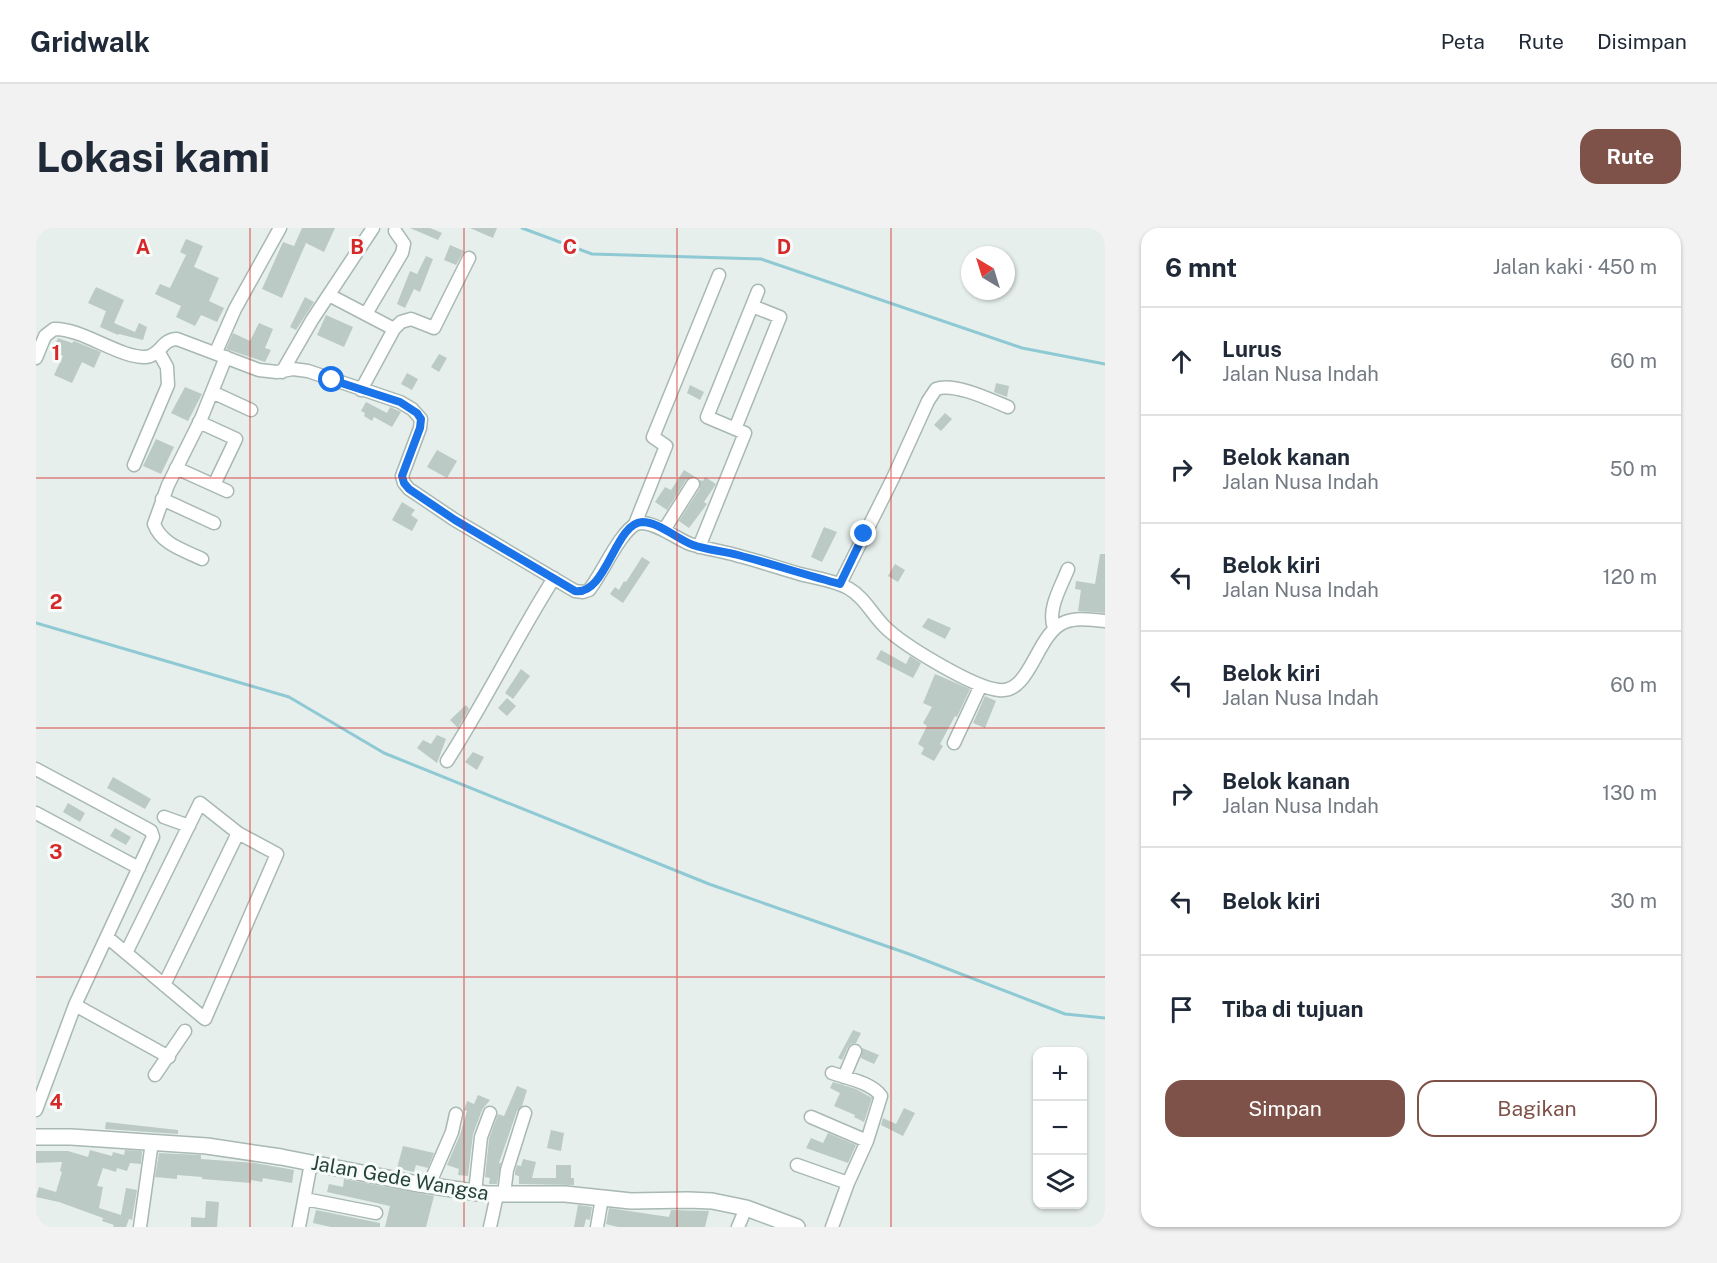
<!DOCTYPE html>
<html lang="id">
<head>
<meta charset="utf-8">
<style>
  body { margin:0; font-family:"Public Sans",sans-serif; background:#f2f2f3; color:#1f2937 }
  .controls { position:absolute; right:18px; bottom:18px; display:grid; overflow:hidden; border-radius:12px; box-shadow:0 2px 4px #0004 }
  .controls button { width:54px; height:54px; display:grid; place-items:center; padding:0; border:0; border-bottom:2px solid #e0e1e3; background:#fff; color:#1f2937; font:30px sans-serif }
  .compass { position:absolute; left:925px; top:18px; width:54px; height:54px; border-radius:50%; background:#fff; box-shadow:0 2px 4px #0004; rotate:322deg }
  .stop { position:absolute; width:18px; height:18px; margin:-14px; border:4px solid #1a73e8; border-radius:50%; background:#fff }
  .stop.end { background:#1a73e8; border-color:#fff; box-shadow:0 2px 6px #0008 }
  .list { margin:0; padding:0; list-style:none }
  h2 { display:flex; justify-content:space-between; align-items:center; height:78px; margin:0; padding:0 24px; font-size:26px }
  h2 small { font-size:20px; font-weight:400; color:#747a83 }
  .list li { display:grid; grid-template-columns:39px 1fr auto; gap:18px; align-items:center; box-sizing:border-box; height:108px; padding:0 24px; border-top:2px solid #e0e1e3 }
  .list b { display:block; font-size:22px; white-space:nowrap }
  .list p { margin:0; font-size:20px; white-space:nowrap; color:#747a83 }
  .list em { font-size:20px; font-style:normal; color:#747a83 }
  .actions { display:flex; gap:12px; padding:18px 24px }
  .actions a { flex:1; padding:14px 0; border:2px solid #7f5249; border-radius:18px; text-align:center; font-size:21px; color:#7f5249 }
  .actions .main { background:#7f5249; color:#fff }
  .icon { flex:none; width:33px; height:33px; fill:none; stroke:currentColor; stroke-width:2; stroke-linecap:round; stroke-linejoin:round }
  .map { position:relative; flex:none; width:1069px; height:999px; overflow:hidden; border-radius:18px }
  header { display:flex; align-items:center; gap:36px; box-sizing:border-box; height:84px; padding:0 30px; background:#fff; border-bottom:2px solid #e0e1e3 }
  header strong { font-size:28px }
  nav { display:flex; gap:33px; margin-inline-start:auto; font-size:21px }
  .intro { display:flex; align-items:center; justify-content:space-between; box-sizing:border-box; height:144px; padding:0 36px }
  h1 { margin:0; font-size:42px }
  .button { padding:15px 27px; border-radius:18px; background:#7f5249; color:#fff; font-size:21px; font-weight:700 }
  main { display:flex; gap:36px; padding:0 36px }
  aside { flex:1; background:#fff; border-radius:18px; box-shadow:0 2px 4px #0004 }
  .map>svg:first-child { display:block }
</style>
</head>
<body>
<header>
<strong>Gridwalk</strong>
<nav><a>Peta</a><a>Rute</a><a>Disimpan</a></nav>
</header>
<div class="intro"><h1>Lokasi kami</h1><a class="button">Rute</a></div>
<main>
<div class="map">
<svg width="1069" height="999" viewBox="0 0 1069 999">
  <rect width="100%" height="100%" fill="#e6efeb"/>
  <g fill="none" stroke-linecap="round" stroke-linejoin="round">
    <!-- stream -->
    <path stroke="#8ec9d4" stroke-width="3" d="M 486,0 L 556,26 L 725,31 L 986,120 L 1069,136
      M 0,395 L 253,469 L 348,525 L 673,656 L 873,726 L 1029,786 L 1069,790"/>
  </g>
  <!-- building -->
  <path fill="#bbcac4" d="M 266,0 L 299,0 L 288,24 L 270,15 L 246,70 L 226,61 L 247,14 L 258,18 Z
    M 374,0 L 394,0 L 406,5 L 402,12 Z
    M 434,0 L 461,0 L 457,10 Z
    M 150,11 L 167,18 L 158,39 L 183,50 L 173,73 L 188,80 L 181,94 L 165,87 L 159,98 L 140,89 L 145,78 L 119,66 L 124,56 L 134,60 L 150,27 L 144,24 Z
    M 414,17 L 428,23 L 420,37 L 408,32 Z
    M 390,28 L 397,31 L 384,64 L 378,61 L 369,80 L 361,76 L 374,43 L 381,46 Z
    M 60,59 L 88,72 L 78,95 L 99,104 L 103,95 L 111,99 L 107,112 L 83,106 L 82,107 L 64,99 L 70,83 L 52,75 Z
    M 269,69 L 278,74 L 260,102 L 254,99 Z
    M 290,87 L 317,99 L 308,119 L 281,107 Z
    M 223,95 L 237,101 L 229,120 L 235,122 L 229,134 L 190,121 L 197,105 L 214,113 Z
    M 22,110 L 36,115 L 38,113 L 65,124 L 58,140 L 46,134 L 36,155 L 18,147 L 27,128 L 16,123 Z
    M 403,126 L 411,130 L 403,144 L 395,139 Z
    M 371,145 L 382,151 L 376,162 L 365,156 Z
    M 960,155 L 973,158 L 971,169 L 958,164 Z
    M 654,157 L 668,164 L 664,172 L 651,165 Z
    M 149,159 L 166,166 L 152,193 L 135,185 Z
    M 330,174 L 351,185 L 354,179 L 365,184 L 356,199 L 338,189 L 336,193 L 328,188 L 329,185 L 325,183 Z
    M 909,185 L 916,191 L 905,203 L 898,197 Z
    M 120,211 L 138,219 L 125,246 L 107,238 Z
    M 401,222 L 421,233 L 411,250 L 391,239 Z
    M 648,242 L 658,248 L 650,252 L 630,284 L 631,282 L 619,274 L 629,259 L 635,262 Z
    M 669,249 L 680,256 L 668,274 L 671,276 L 653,300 L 643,293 L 664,260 L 664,252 L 667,253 Z
    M 366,274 L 379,282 L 375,287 L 382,292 L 376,303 L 356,292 Z
    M 788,299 L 801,304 L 786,334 L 775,329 Z
    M 1064,326 L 1069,326 L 1069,385 L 1042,383 L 1045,362 L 1039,361 L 1040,353 L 1059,356 Z
    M 606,329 L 614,334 L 587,375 L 574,366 L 579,359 L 583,362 L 588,353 L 590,354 Z
    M 859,336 L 869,342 L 862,354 L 852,348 Z
    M 892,390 L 915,400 L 909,411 L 886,399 Z
    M 845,422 L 870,436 L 874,428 L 885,435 L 877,450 L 840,431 Z
    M 485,441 L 494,448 L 477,471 L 469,465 Z
    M 899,446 L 934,461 L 921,489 L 919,488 L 904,516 L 907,518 L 898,533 L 885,526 L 888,520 L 882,516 L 891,498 L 887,495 L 896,479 L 887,475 Z
    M 949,468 L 960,473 L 949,500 L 937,495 Z
    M 471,470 L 480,478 L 471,488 L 462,480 Z
    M 430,477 L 433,481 L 422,500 L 414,492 Z
    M 401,507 L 410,511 L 401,535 L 381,520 L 387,512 L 395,516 Z
    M 437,524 L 448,529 L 441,542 L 429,534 Z
    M 77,549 L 115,571 L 109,581 L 71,560 Z
    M 32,575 L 49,585 L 44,594 L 27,584 Z
    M 79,600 L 95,609 L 90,617 L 74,608 Z
    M 817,802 L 825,805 L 820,815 L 815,816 L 812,819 L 806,832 L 802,830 Z
    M 826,820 L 843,827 L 838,836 L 825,830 Z
    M 797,854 L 820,861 L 836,870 L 828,894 L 818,889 L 819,887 L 798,878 L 804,865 L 794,860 Z
    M 481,858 L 491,862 L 486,878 L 481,883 L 463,935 L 465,935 L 461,956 L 453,956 L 454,950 L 449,949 L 453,911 L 462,886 L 468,888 Z
    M 442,867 L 454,872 L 446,882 L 437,906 L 432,948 L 422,947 L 423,941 L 411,937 L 424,907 L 431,883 L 428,882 L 431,873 L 438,876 Z
    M 868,880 L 879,885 L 867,908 L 845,897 L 847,890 L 860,896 Z
    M 70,894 L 142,902 L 142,906 L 69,901 Z
    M 515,902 L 528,905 L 525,923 L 511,920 Z
    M 792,905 L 820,917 L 812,935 L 770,920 L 775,910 L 787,915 Z
    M 367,918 L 398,925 L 392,940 L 380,937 L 378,944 L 361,940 Z
    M 54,922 L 76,928 L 77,924 L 88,927 L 89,922 L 106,923 L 105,936 L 94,935 L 91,943 L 81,940 L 80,944 L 67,940 L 61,958 L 67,959 L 63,980 L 85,987 L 90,960 L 101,962 L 96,992 L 93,991 L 90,999 L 77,999 L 78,997 L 66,993 L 67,990 L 23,974 L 0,969 L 3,959 L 20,964 L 26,944 L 24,943 L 26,934 L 0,935 L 0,923 L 32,923 L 52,929 Z
    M 123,925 L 165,927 L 165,931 L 219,935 L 258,942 L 256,955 L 227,950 L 226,954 L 215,952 L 215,955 L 166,951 L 166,949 L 141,947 L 141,951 L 119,949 Z
    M 487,931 L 500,934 L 496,950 L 520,950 L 520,937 L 535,937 L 535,950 L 538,950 L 538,957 L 483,956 L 483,948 L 479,947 L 479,944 L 481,937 L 485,938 Z
    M 308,951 L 398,968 L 390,999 L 349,999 L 354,978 L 291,964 L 293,956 L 307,959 Z
    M 170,973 L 183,974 L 181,999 L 155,999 L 155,989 L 169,990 Z
    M 542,977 L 556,979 L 554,992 L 550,991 L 548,999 L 538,999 Z
    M 573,980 L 633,989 L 635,982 L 673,983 L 669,999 L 582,999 L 570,996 Z
    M 280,982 L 344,995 L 344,999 L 295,999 L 277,995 Z"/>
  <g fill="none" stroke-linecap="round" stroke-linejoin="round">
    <defs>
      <path id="minor" d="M 293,67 L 358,101
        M 330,86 L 366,25 L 368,16 L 359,3
        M 180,124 L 199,81 L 244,0
        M 0,130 L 9,108 L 18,101 C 46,100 83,130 110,129 C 124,128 126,111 141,111 L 223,142 L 241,144 L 257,141 L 272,143 L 364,174 L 376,181 L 385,191 L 384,200 L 366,248 L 368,255 L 373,261 L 419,292 L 539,363 L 547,364 L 553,362 C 566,346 584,304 600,296 C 614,290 641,311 654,316 C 670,321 687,323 703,328 C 723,333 743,340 764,346 C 779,350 797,352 812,360 C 828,369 836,386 849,399 C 867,417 938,460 963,462 C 995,466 1000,405 1029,394 C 1041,389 1056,392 1069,393
        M 246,144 L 276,92 L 337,0
        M 325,162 L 358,101 L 365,94 L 375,91 L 398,100 L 433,30
        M 176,164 L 215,182
        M 163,194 L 200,211 L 178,257
        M 699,201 L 744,89 L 716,78
        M 98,237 L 132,157 L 131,139 L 122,123
        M 140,240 L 191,263
        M 126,271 L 178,295
        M 599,296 L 630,218 L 617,209 L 683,47
        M 628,302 L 657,256
        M 663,319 L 709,205 L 671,189 L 722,63
        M 166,331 C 148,322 126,317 118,296 L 132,257 L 165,191 L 190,129
        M 804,356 L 857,250 L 892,173 L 900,161 C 918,154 955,172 972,179
        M 1018,400 C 1011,381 1025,359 1032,341
        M 918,515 L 945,457
        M 411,533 C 449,474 480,410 518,350
        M 0,541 L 108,599 L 115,603 L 117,609 L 39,777 L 0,882
        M 0,585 L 103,640
        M 128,589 L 153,598
        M 71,709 L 169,791 L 241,626 L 202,605 L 164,575 L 90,725
        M 128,757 L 202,605
        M 39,777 L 133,829
        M 796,845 C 811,850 836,855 845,868 L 831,913 L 812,955 L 796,999
        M 119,847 L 149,803
        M 808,849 L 819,823
        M 775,889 L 831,913
        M 761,937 L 812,955
        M 393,957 L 416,904 L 420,886
        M 439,964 L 445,909 L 454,885
        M 468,966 L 471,942 L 489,885
        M 269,971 L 340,985
        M 104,999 L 116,914
        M 263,999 L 275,935
        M 454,999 L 461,967
        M 561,999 L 566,970
        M 702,999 L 710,980"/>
      <path id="tertiary" d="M 0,909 L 35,909 L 171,918 L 245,929 L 377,955 L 450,966 L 529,966 L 595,973 L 652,972 L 676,973 L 710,980 L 761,999"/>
    </defs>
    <!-- minor casing -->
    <use href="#minor" stroke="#a8b8b2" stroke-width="15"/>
    <!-- tertiary casing -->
    <use href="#tertiary" stroke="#a8b8b2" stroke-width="18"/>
    <!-- minor -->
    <use href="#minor" stroke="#fff" stroke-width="12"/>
    <!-- tertiary -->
    <use href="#tertiary" stroke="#fff" stroke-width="15"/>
  </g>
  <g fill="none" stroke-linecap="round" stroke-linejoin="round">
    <!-- route -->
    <path stroke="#1a73e8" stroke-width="8" d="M 296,152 L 364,174 L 381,185 L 385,191 L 384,200 L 366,248 L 368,255 L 373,261 L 419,292 L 539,363 C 570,368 579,295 606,294 C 623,294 641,311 657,317 C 671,322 687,323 702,327 C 736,336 770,347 804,356 L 828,306"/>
  </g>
  <!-- grid -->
  <path fill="none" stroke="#d62828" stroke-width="1.5" stroke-opacity="0.55" d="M 214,0 L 214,999M 428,0 L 428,999M 641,0 L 641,999M 855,0 L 855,999M 0,250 L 1069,250M 0,500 L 1069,500M 0,749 L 1069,749"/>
  <g text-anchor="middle" stroke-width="6" stroke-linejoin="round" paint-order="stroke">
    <!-- street labels -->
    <g font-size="20" fill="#24423a" stroke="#f7fbf9">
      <text transform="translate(364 950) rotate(10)" y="7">Jalan Gede Wangsa</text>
    </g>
  </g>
  <g font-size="20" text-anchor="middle" font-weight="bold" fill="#d62828" stroke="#f7fbf9" stroke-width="6" stroke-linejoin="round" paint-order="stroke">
    <text x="107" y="26">A</text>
    <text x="321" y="26">B</text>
    <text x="534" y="26">C</text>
    <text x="748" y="26">D</text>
    <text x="20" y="132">1</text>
    <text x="20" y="381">2</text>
    <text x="20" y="631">3</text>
    <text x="20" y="881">4</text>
  </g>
</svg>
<div class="controls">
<button>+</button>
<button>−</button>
<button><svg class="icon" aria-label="layers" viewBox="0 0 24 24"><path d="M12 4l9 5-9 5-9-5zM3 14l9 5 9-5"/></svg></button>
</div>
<svg class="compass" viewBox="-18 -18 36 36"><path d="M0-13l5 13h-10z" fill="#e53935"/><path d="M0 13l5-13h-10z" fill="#747a83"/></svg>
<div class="stop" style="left:296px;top:152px"></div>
<div class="stop end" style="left:828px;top:306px"></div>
</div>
<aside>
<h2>6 mnt<small>Jalan kaki · 450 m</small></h2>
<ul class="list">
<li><svg class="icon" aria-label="ahead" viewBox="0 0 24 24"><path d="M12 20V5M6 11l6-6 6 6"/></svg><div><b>Lurus</b><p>Jalan Nusa Indah</p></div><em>60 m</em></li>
<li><svg class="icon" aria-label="right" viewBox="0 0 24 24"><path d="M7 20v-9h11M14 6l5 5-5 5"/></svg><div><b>Belok kanan</b><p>Jalan Nusa Indah</p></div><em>50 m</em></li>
<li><svg class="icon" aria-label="left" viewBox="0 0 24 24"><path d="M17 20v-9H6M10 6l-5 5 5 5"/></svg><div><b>Belok kiri</b><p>Jalan Nusa Indah</p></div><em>120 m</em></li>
<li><svg class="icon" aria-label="left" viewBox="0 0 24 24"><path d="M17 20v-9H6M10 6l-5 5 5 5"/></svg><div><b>Belok kiri</b><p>Jalan Nusa Indah</p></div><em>60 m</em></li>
<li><svg class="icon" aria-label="right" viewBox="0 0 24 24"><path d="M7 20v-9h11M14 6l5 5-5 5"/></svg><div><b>Belok kanan</b><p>Jalan Nusa Indah</p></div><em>130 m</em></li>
<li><svg class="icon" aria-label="left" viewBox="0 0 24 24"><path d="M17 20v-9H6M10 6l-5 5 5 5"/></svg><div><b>Belok kiri</b></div><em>30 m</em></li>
<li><svg class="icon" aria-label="arrive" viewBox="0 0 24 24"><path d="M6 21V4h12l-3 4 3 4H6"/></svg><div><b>Tiba di tujuan</b></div></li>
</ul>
<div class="actions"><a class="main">Simpan</a><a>Bagikan</a></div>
</aside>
</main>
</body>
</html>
